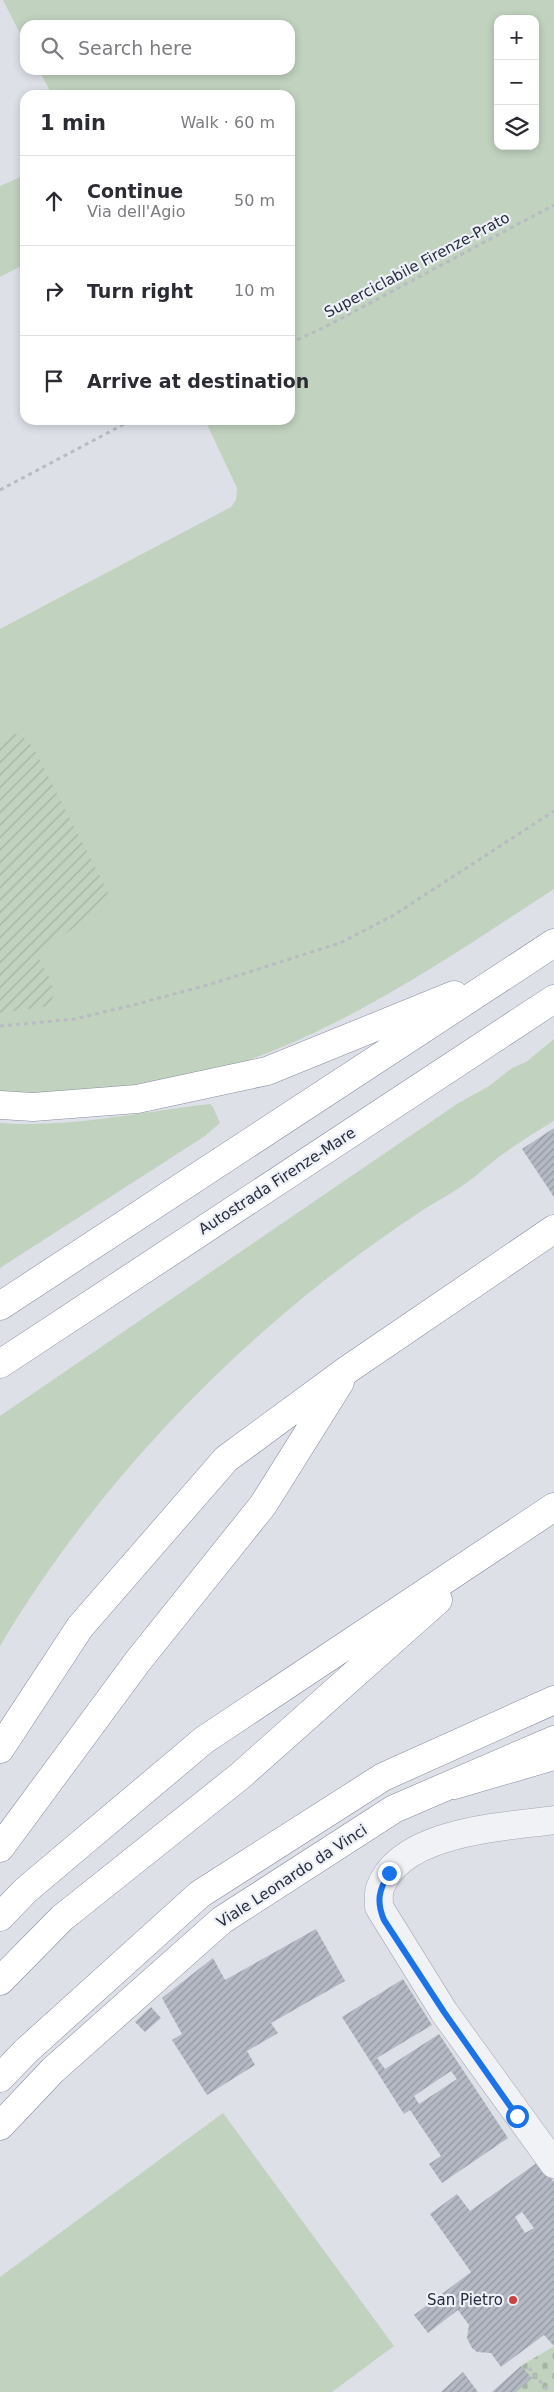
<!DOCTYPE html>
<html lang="en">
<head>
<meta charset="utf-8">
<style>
  body { margin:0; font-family:"DejaVu Sans",sans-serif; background:#f7f7f7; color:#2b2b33 }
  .controls { position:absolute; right:15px; top:15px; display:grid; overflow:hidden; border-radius:10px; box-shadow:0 2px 8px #0003 }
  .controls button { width:45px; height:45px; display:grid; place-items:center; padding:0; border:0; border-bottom:1px solid #e1e1e2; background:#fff; color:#2b2b33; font:25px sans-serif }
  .stop { position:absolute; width:15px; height:15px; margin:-11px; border:4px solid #1a73e8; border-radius:50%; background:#fff }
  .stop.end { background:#1a73e8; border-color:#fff; box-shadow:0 1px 5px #0008 }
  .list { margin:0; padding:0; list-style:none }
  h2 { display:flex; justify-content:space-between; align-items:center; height:65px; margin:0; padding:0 20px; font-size:21px }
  h2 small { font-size:16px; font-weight:400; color:#7c7c81 }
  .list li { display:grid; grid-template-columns:32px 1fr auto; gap:15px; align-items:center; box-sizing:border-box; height:90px; padding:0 20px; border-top:1px solid #e1e1e2 }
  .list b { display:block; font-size:19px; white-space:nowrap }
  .list p { margin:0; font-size:16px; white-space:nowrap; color:#7c7c81 }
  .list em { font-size:16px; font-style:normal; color:#7c7c81 }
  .icon { flex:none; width:28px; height:28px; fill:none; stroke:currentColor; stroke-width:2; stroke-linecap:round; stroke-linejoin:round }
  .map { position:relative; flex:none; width:554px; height:2392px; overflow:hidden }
  .search { position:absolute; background:#fff; box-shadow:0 2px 8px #0003; left:20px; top:20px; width:275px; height:55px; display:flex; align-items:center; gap:12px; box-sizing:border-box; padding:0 18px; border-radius:15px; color:#7c7c81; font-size:19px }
  .panel { position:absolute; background:#fff; box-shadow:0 2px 8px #0003; left:20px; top:90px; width:275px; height:335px; border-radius:15px }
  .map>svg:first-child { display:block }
</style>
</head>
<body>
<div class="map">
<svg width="554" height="2392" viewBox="0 0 554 2392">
  <defs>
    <pattern id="cemetery-stones" width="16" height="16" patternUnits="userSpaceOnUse" patternTransform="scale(1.25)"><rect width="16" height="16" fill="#c1d2bf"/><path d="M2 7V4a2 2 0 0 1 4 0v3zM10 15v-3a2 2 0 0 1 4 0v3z" fill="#a6b4a5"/></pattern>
    <pattern id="garden-furrows" width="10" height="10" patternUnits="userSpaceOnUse" patternTransform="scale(1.25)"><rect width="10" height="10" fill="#c1d2bf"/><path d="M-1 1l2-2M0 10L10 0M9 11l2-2" fill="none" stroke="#a6b4a5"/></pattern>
    <pattern id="building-hatch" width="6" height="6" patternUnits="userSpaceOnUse" patternTransform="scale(1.25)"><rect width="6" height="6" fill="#b5b9c4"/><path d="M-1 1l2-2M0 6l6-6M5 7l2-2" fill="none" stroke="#9397a1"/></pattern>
  </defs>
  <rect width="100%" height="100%" fill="#dee0e8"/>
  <!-- grass -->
  <path fill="#c1d2bf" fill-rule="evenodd" d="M 3,0 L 554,0 L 554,889 C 454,954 354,1024 240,1063 C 163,1089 80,1094 0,1092 L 0,629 L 231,507 L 236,500 L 237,488 L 205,420 L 290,420 L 290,95 L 52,95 L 39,70 L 290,70 L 290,25 L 25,25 L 25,43 ZM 498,19 L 535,19 L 535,146 L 498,146 Z
    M 25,175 L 25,264 L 0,277 L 0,186 Z
    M 554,1039 L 554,1121 C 532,1134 510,1148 490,1164 C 480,1172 470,1181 459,1188 C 449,1195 437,1201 426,1208 C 392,1230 358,1255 325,1280 C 196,1382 84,1505 0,1646 L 0,1416 L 457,1104 L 489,1086 L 512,1068 L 526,1062 Z
    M 210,1104 L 213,1107 L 220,1123 L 205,1136 L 0,1268 L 0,1123 C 72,1128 139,1112 210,1104 Z
    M 223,2113 L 394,2346 L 332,2392 L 0,2392 L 0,2277 Z"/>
  <!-- cemetery -->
  <path fill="url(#cemetery-stones)" d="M 554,2346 L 554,2392 L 492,2392 L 521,2366 Z"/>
  <!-- garden -->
  <path fill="url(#garden-furrows)" d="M 14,733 L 23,737 L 33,747 L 108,892 L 108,900 L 101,911 L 40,949 L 38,957 C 46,972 60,989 49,1006 L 0,1013 L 0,740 Z"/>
  <!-- building -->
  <path fill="url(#building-hatch)" fill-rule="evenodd" d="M 554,1128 L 554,1197 L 522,1149 Z
    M 316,1929 L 345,1981 L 271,2023 L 278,2033 L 247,2051 L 255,2065 L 207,2095 L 172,2040 L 182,2034 L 162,1998 L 213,1958 L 225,1980 Z
    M 403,1979 L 432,2025 L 377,2058 L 385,2069 L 439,2034 L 508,2138 L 442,2183 L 429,2164 L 441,2156 L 410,2110 L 404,2114 L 342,2017 ZM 451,2071 L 457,2079 L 419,2104 L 414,2096 Z
    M 151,2007 L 161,2018 L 145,2032 L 135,2022 Z
    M 538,2162 L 554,2182 L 554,2346 L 544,2335 L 501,2367 L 491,2353 L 477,2352 L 472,2348 L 467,2338 L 469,2325 L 458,2310 L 428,2333 L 414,2315 L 471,2272 L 430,2214 L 457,2194 L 470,2211 ZM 522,2212 L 534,2228 L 525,2233 L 515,2217 Z
    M 521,2366 L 532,2378 L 516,2392 L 492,2392 Z
    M 463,2372 L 478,2392 L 441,2392 Z"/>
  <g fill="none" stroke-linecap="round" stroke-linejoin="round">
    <defs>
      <path id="minor" d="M 554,1820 C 503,1827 401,1831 380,1888 C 378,1894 379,1901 379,1907 L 444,2012 L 554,2164"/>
      <path id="trunk" d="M 0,2078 L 26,2051 L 200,1894 L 383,1777 L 554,1700
        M 0,2126 L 53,2070 L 222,1920 L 394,1809 L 554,1740"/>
      <path id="motorway" d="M 0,1105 L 33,1107 L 137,1099 L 267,1071 L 454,995
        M 0,1306 L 554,943
        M 0,1364 L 554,999
        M 0,1749 L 80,1627 L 226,1459 L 347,1370 L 554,1229
        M 454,1785 L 554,1756
        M 0,1848 L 138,1661 L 263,1505 L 340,1382
        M 0,1917 L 26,1890 L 204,1740 L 554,1507
        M 0,1981 L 62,1918 L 240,1776 L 438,1600"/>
    </defs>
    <!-- minor casing -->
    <use href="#minor" stroke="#a3a6b2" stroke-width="29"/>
    <!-- trunk casing -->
    <use href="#trunk" stroke="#858c9e" stroke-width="29"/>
    <!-- motorway casing -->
    <use href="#motorway" stroke="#858c9e" stroke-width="29"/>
    <!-- path -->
    <path stroke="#b8bbc3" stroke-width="3" stroke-dasharray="4 4" stroke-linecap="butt" d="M 290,343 L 325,327 L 554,205
      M 0,490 L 132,420
      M 0,1026 L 75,1019 L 137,1004 L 211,984 L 340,943 L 394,915 L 554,811
      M 529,2368 L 549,2392"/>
    <!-- minor -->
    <use href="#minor" stroke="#f1f2f6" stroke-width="28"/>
    <!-- trunk -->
    <use href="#trunk" stroke="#fff" stroke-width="28"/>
    <!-- motorway -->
    <use href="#motorway" stroke="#fff" stroke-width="28"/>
  </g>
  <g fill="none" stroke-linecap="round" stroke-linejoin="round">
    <!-- route -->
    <path stroke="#1a73e8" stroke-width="6" d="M 389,1873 C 379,1890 376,1901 384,1920 L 444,2012 L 517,2116"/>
  </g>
  <!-- markers -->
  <circle fill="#ce4142" stroke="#edf0f5" stroke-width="2" cx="513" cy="2300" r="5"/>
  <g text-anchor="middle" stroke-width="4.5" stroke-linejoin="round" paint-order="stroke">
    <!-- street labels -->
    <g font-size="15" fill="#272c3f" stroke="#edf0f5">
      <text transform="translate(417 265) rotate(-28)" y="5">Superciclabile Firenze-Prato</text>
      <text transform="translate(277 1181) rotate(-33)" y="5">Autostrada Firenze-Mare</text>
      <text transform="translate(292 1876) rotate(-33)" y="5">Viale Leonardo da Vinci</text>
    </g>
    <!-- poi labels -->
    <g font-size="15" fill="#272c3f" stroke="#edf0f5" text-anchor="end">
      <text x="503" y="2305">San Pietro</text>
    </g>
  </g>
</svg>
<div class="controls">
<button>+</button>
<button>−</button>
<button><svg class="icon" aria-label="layers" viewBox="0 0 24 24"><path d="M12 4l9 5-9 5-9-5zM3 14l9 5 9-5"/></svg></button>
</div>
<div class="stop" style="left:517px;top:2116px"></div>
<div class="stop end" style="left:389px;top:1873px"></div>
<div class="search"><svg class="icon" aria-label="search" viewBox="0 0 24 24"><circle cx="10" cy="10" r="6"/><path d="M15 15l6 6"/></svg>Search here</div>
<section class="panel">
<h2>1 min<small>Walk · 60 m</small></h2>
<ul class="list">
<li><svg class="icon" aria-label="ahead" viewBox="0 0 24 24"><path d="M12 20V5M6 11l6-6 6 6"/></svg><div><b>Continue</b><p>Via dell'Agio</p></div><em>50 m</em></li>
<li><svg class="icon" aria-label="right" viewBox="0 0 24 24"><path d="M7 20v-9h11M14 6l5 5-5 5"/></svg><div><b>Turn right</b></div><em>10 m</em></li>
<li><svg class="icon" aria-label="arrive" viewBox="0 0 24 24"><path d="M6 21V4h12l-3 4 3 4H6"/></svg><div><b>Arrive at destination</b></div></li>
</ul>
</section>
</div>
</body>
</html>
